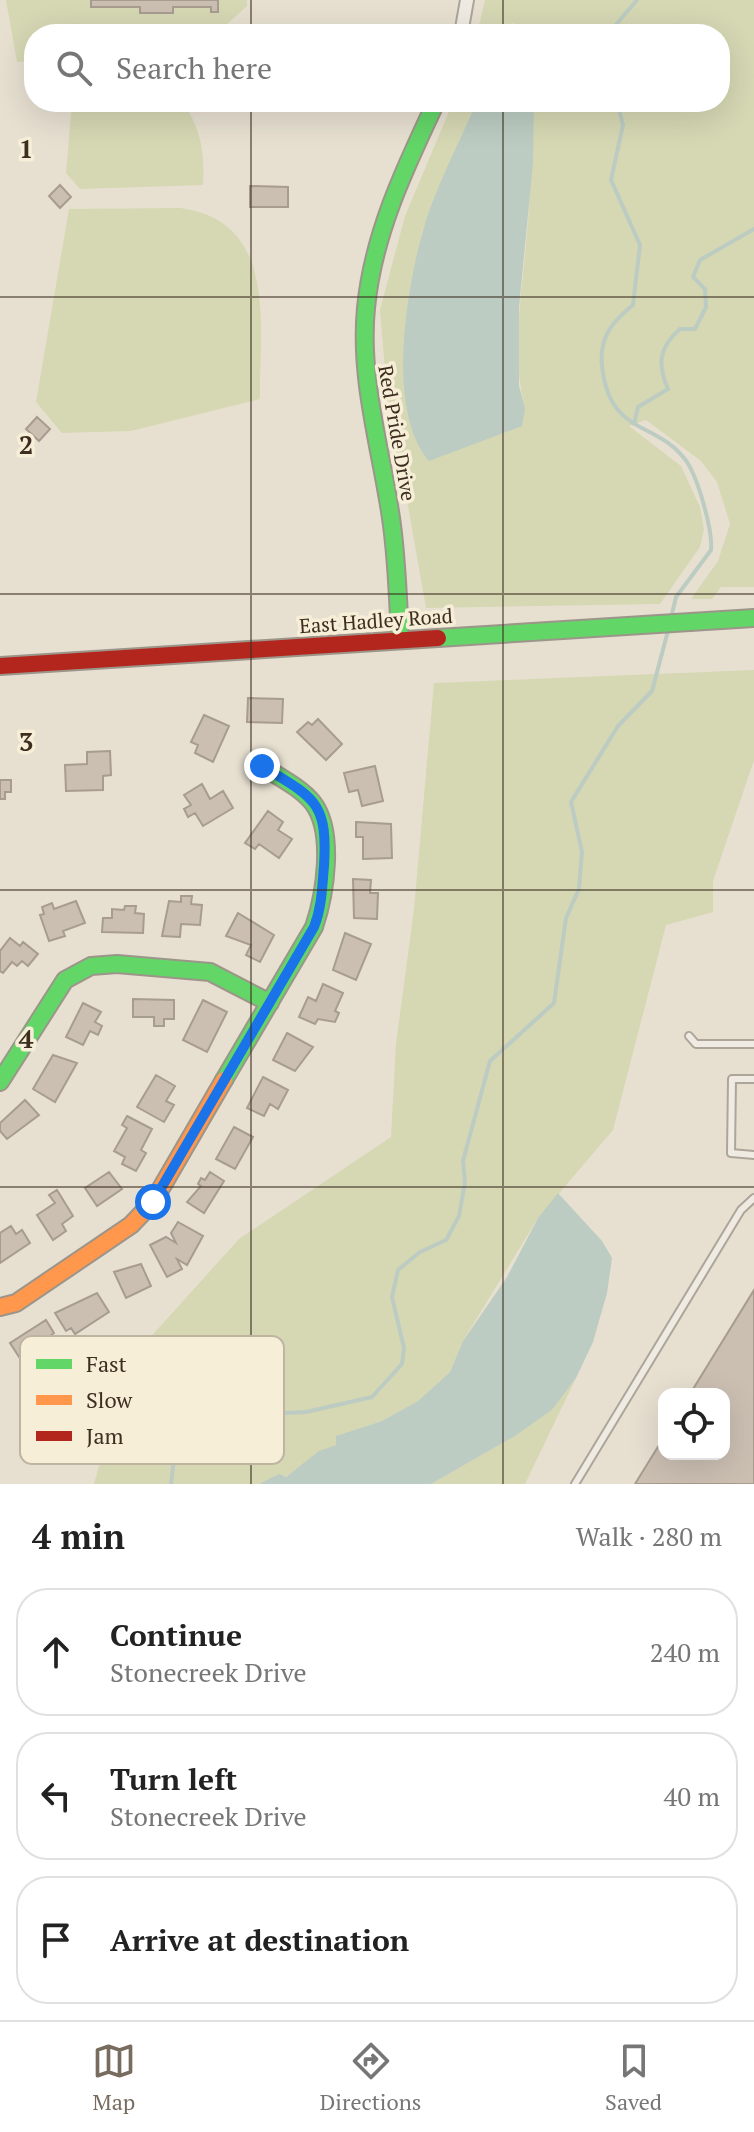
<!DOCTYPE html>
<html lang="en">
<head>
<meta charset="utf-8">
<style>
  body { margin:0; font-family:"PT Serif",serif; background:#f2f2f2; color:#222 }
  .controls { position:absolute; right:24px; bottom:24px; display:grid; overflow:hidden; border-radius:16px; box-shadow:0 8px 32px #0002 }
  .controls button { width:72px; height:72px; display:grid; place-items:center; padding:0; border:0; border-bottom:2px solid #e0e0e0; background:#fff; color:#222; font:40px sans-serif }
  .stop { position:absolute; width:24px; height:24px; margin:-18px; border:6px solid #1a73e8; border-radius:50%; background:#fff }
  .stop.end { background:#1a73e8; border-color:#fff; box-shadow:0 2px 8px #0008 }
  .list { margin:0; padding:0; list-style:none }
  h2 { display:flex; justify-content:space-between; align-items:center; height:104px; margin:0; padding:0 32px; font-size:34px }
  h2 small { font-size:26px; font-weight:400; color:#767676 }
  .list li { display:grid; grid-template-columns:52px 1fr auto; gap:24px; align-items:center; box-sizing:border-box; height:128px; margin:0 16px 16px; padding:0 16px; border:2px solid #e0e0e0; border-radius:32px }
  .list b { display:block; font-size:30px; white-space:nowrap }
  .list p { margin:0; font-size:26px; white-space:nowrap; color:#767676 }
  .list em { font-size:26px; font-style:normal; color:#767676 }
  .icon { flex:none; width:44px; height:44px; fill:none; stroke:currentColor; stroke-width:2; stroke-linecap:round; stroke-linejoin:round }
  .map { position:relative; flex:none; width:754px; height:1484px; overflow:hidden }
  .search { position:absolute; background:#fff; box-shadow:0 8px 32px #0002; left:24px; right:24px; top:24px; height:88px; display:flex; align-items:center; gap:20px; box-sizing:border-box; padding:0 28px; border-radius:32px; color:#767676; font-size:30px }
  .sheet { height:536px; background:#fff }
  nav { display:flex; justify-content:space-around; align-items:center; box-sizing:border-box; height:112px; border-top:2px solid #e0e0e0; background:#fff; font-size:22px; color:#767676 }
  nav a { display:grid; justify-items:center; gap:4px }
  nav .on { color:#786c5e }
  .map>svg:first-child { display:block }
</style>
</head>
<body>
<div class="map">
<svg width="754" height="1484" viewBox="0 0 754 1484">
  <rect width="100%" height="100%" fill="#e7e0d1"/>
  <!-- green -->
  <path fill="#d6d7b3" d="M 6,0 L 247,0 L 247,6 L 216,34 L 34,34 L 34,61 L 17,62 Z
    M 485,0 L 754,0 L 754,587 L 721,587 L 712,599 L 691,599 L 718,561 L 730,524 L 717,482 L 701,461 L 646,420 L 629,426 L 681,466 L 700,507 L 704,529 L 700,547 L 660,604 L 426,608 L 402,472 L 390,429 L 380,310 L 405,216 L 453,102 L 476,102 L 422,232 L 405,324 L 525,408 C 512,359 520,305 525,255 C 530,204 533,153 534,102 L 720,102 L 720,34 L 524,34 L 514,23 L 505,25 L 501,34 L 477,34 Z
    M 72,102 L 183,102 C 201,130 205,152 203,185 L 80,189 L 66,173 Z
    M 180,208 C 279,221 259,326 260,399 L 131,431 L 62,433 L 36,402 L 69,209 Z
    M 754,670 L 754,760 L 713,881 L 713,912 L 666,925 L 613,1130 L 538,1218 L 463,1341 L 450,1372 L 418,1401 L 382,1421 L 337,1436 L 336,1445 C 317,1452 305,1464 288,1475 C 280,1481 268,1478 259,1484 L 94,1484 L 128,1362 L 239,1239 L 391,1137 L 396,1044 L 414,909 L 434,683 Z
    M 576,1378 L 525,1484 L 431,1484 L 515,1436 L 552,1410 Z"/>
  <!-- water -->
  <path fill="#bcccc2" d="M 476,102 L 534,102 L 533,163 L 519,308 L 519,386 L 525,408 L 522,426 L 429,461 C 386,410 406,294 422,234 C 434,189 459,145 476,102 Z
    M 558,1193 L 602,1241 L 612,1258 L 607,1293 L 593,1342 L 576,1378 L 552,1410 L 515,1436 L 431,1484 L 259,1484 L 279,1474 L 286,1477 L 319,1451 L 336,1445 L 336,1436 L 382,1421 L 418,1401 L 450,1372 L 463,1341 L 507,1277 L 538,1218 Z"/>
  <g fill="none" stroke-linecap="round" stroke-linejoin="round">
    <!-- stream -->
    <path stroke="#bcccc2" stroke-width="4" d="M 608,34 L 637,0
      M 617,102 L 623,125 L 611,180 L 640,245 L 633,305 C 612,322 599,337 602,366 C 610,438 657,419 687,462 C 698,479 713,530 711,550 L 676,597 L 671,618
      M 634,424 L 638,407 L 668,389 C 657,364 659,347 680,329 L 695,329 L 706,307 L 705,289 L 693,277 L 700,260 L 754,229
      M 171,1484 L 175,1450 L 196,1425 L 222,1416 L 306,1412 L 372,1397 L 402,1364 L 404,1348 L 392,1297 L 398,1270 L 420,1252 L 446,1240 L 459,1216 L 465,1182 L 463,1161 L 490,1061 L 554,1003 L 566,918 L 579,889 L 582,852 L 571,802 L 618,726 L 652,691 L 669,627"/>
  </g>
  <!-- building -->
  <path fill="#cbbfb2" stroke="#a89c90" stroke-width="2" d="M 91,0 L 218,0 L 218,12 L 211,12 L 211,7 L 173,7 L 173,13 L 140,13 L 140,7 L 91,7 Z
    M 60,185 L 71,197 L 60,208 L 49,196 Z
    M 250,186 L 288,187 L 288,207 L 250,207 Z
    M 37,417 L 50,429 L 39,441 L 26,429 Z
    M 248,698 L 283,699 L 282,723 L 247,722 Z
    M 204,715 L 229,726 L 213,762 L 195,753 L 198,745 L 191,742 Z
    M 318,719 L 342,744 L 326,760 L 297,732 L 308,722 L 312,725 Z
    M 110,751 L 111,775 L 103,776 L 103,790 L 66,791 L 65,765 L 87,764 L 87,752 Z
    M 375,766 L 383,801 L 362,806 L 358,790 L 349,792 L 344,773 Z
    M 0,780 L 11,780 L 11,792 L 5,792 L 5,799 L 0,799 Z
    M 202,784 L 210,799 L 223,791 L 233,808 L 203,826 L 195,813 L 188,817 L 184,809 L 191,805 L 184,795 Z
    M 268,811 L 283,822 L 278,830 L 292,839 L 279,858 L 259,844 L 255,849 L 245,843 Z
    M 356,822 L 391,824 L 392,858 L 363,859 L 363,837 L 356,837 Z
    M 353,879 L 371,880 L 370,893 L 378,893 L 377,919 L 354,918 Z
    M 181,896 L 192,896 L 191,904 L 202,905 L 200,925 L 181,924 L 180,937 L 162,936 L 169,901 L 181,902 Z
    M 76,901 L 85,923 L 63,931 L 65,936 L 49,941 L 40,915 L 44,914 L 42,907 L 52,903 L 54,909 Z
    M 125,906 L 136,906 L 135,913 L 144,914 L 143,933 L 102,932 L 103,918 L 112,918 L 112,909 L 124,910 Z
    M 238,913 L 274,935 L 260,962 L 246,955 L 251,945 L 226,936 Z
    M 345,933 L 371,944 L 356,980 L 333,970 Z
    M 10,938 L 20,946 L 23,942 L 38,954 L 28,966 L 22,961 L 17,966 L 12,962 L 3,973 L 0,971 L 0,951 Z
    M 323,984 L 343,993 L 335,1011 L 339,1013 L 335,1022 L 318,1019 L 315,1024 L 299,1017 L 308,997 L 316,1001 Z
    M 133,999 L 174,1000 L 174,1019 L 164,1019 L 164,1026 L 154,1026 L 154,1017 L 133,1017 Z
    M 203,1000 L 227,1012 L 207,1052 L 183,1040 Z
    M 83,1003 L 101,1012 L 95,1022 L 102,1026 L 98,1035 L 90,1031 L 83,1045 L 66,1037 Z
    M 287,1033 L 313,1047 L 295,1071 L 273,1060 Z
    M 53,1055 L 77,1063 L 55,1102 L 33,1089 Z
    M 156,1075 L 175,1086 L 166,1101 L 174,1105 L 164,1122 L 137,1107 Z
    M 263,1077 L 288,1090 L 278,1109 L 270,1104 L 264,1116 L 247,1108 Z
    M 25,1100 L 39,1115 L 7,1139 L 0,1131 L 0,1123 Z
    M 127,1116 L 152,1129 L 141,1150 L 146,1153 L 136,1171 L 122,1164 L 125,1157 L 114,1151 L 127,1128 L 122,1125 Z
    M 234,1127 L 253,1137 L 235,1169 L 216,1159 Z
    M 109,1172 L 122,1189 L 97,1206 L 85,1188 Z
    M 210,1172 L 224,1181 L 204,1213 L 187,1202 L 201,1186 L 198,1184 L 201,1178 L 205,1180 Z
    M 57,1190 L 73,1216 L 62,1224 L 66,1231 L 53,1240 L 37,1215 L 55,1203 L 49,1195 Z
    M 178,1222 L 203,1236 L 187,1265 L 177,1259 L 182,1269 L 167,1277 L 150,1245 L 166,1237 L 176,1243 L 171,1233 Z
    M 11,1226 L 16,1234 L 22,1230 L 30,1243 L 0,1263 L 0,1233 Z
    M 141,1264 L 151,1286 L 126,1298 L 114,1272 Z
    M 754,1290 L 754,1484 L 635,1484 L 664,1437 L 664,1454 L 724,1454 L 724,1394 L 690,1394 Z
    M 97,1293 L 109,1312 L 75,1334 L 71,1328 L 66,1331 L 55,1313 Z
    M 46,1320 L 54,1333 L 50,1336 L 56,1346 L 25,1366 L 10,1343 Z"/>
  <g fill="none" stroke-linecap="round" stroke-linejoin="round">
    <defs>
      <path id="lane" d="M 689,1036 L 696,1044 L 754,1044
        M 754,1079 L 732,1079 L 731,1153 L 754,1155
        M 575,1484 L 741,1210 L 754,1198"/>
      <path id="street" d="M 461,34 L 467,0"/>
      <path id="fast" d="M 438,638 L 754,618
        M 400,639 C 398,599 397,558 391,518 C 381,449 359,379 366,308 C 373,234 405,168 436,102
        M 224,1080 L 314,927 C 325,895 335,832 313,803 C 300,787 279,777 262,766
        M 0,1082 L 65,980 L 91,966 L 117,964 L 210,972 L 270,1003"/>
      <path id="slow" d="M 0,1307 L 16,1303 L 131,1225 L 153,1202 L 224,1080"/>
      <path id="jam" d="M 0,666 L 438,638"/>
    </defs>
    <!-- lane casing -->
    <use href="#lane" stroke="#ada599" stroke-width="10"/>
    <!-- street casing -->
    <use href="#street" stroke="#ada599" stroke-width="16"/>
    <!-- fast casing -->
    <use href="#fast" stroke="#9c958a" stroke-width="20"/>
    <!-- slow casing -->
    <use href="#slow" stroke="#9c958a" stroke-width="20"/>
    <!-- jam casing -->
    <use href="#jam" stroke="#9c958a" stroke-width="20"/>
    <!-- lane -->
    <use href="#lane" stroke="#efebe3" stroke-width="6"/>
    <!-- street -->
    <use href="#street" stroke="#efebe3" stroke-width="12"/>
    <!-- fast -->
    <use href="#fast" stroke="#63d668" stroke-width="16"/>
    <!-- slow -->
    <use href="#slow" stroke="#ff974d" stroke-width="16"/>
    <!-- jam -->
    <use href="#jam" stroke="#b3261e" stroke-width="16"/>
  </g>
  <g fill="none" stroke-linecap="round" stroke-linejoin="round">
    <!-- route -->
    <path stroke="#1a73e8" stroke-width="10" d="M 153,1202 L 314,927 C 322,907 322,887 324,866 C 328,801 314,798 262,766"/>
  </g>
  <!-- grid -->
  <path fill="none" stroke="#3d2e20" stroke-width="2" stroke-opacity="0.55" d="M 251,0 L 251,34M 503,0 L 503,34M 251,102 L 251,1484M 503,102 L 503,1484M 0,297 L 754,297M 0,594 L 754,594M 0,890 L 754,890M 0,1187 L 754,1187"/>
  <g text-anchor="middle" stroke-width="7" stroke-linejoin="round" paint-order="stroke">
    <!-- street labels -->
    <g font-size="20" fill="#3d2e20" stroke="#f7eed8">
      <text transform="translate(397 433) rotate(80)" y="7">Red Pride Drive</text>
      <text transform="translate(376 621) rotate(-4)" y="7">East Hadley Road</text>
    </g>
  </g>
  <!-- legend -->
  <rect x="20" y="1336" width="264" height="128" rx="12" fill="#f7eed8" stroke="#bfb4a1" stroke-width="2"/>
  <rect x="36" y="1359" width="36" height="10" fill="#63d668"/>
  <rect x="36" y="1395" width="36" height="10" fill="#ff974d"/>
  <rect x="36" y="1431" width="36" height="10" fill="#b3261e"/>
  <g font-size="22" fill="#3d2e20">
    <text x="86" y="1372">Fast</text>
    <text x="86" y="1408">Slow</text>
    <text x="86" y="1444">Jam</text>
  </g>
  <g font-size="26" text-anchor="middle" font-weight="bold" fill="#3d2e20" stroke="#f7eed8" stroke-width="7" stroke-linejoin="round" paint-order="stroke">
    <text x="26" y="158">1</text>
    <text x="26" y="454">2</text>
    <text x="26" y="751">3</text>
    <text x="26" y="1048">4</text>
  </g>
</svg>
<div class="controls">
<button><svg class="icon" aria-label="locate" viewBox="0 0 24 24"><circle cx="12" cy="12" r="6"/><path d="M12 2v4M12 18v4M2 12h4M18 12h4"/></svg></button>
</div>
<div class="stop" style="left:153px;top:1202px"></div>
<div class="stop end" style="left:262px;top:766px"></div>
<div class="search"><svg class="icon" aria-label="search" viewBox="0 0 24 24"><circle cx="10" cy="10" r="6"/><path d="M15 15l6 6"/></svg>Search here</div>
</div>
<section class="sheet">
<h2>4 min<small>Walk · 280 m</small></h2>
<ul class="list">
<li><svg class="icon" aria-label="ahead" viewBox="0 0 24 24"><path d="M12 20V5M6 11l6-6 6 6"/></svg><div><b>Continue</b><p>Stonecreek Drive</p></div><em>240 m</em></li>
<li><svg class="icon" aria-label="left" viewBox="0 0 24 24"><path d="M17 20v-9H6M10 6l-5 5 5 5"/></svg><div><b>Turn left</b><p>Stonecreek Drive</p></div><em>40 m</em></li>
<li><svg class="icon" aria-label="arrive" viewBox="0 0 24 24"><path d="M6 21V4h12l-3 4 3 4H6"/></svg><div><b>Arrive at destination</b></div></li>
</ul>
</section>
<nav>
<a class="on"><svg class="icon" aria-label="map" viewBox="0 0 24 24"><path d="M3 6l6-2 6 2 6-2v14l-6 2-6-2-6 2zM9 4v14M15 6v14"/></svg>Map</a>
<a><svg class="icon" aria-label="directions" viewBox="0 0 24 24"><path d="M12 3l9 9-9 9-9-9zM9 14v-3h6M13 9l2 2-2 2"/></svg>Directions</a>
<a><svg class="icon" aria-label="saved" viewBox="0 0 24 24"><path d="M7 4h10v16l-5-4-5 4z"/></svg>Saved</a>
</nav>
</body>
</html>
